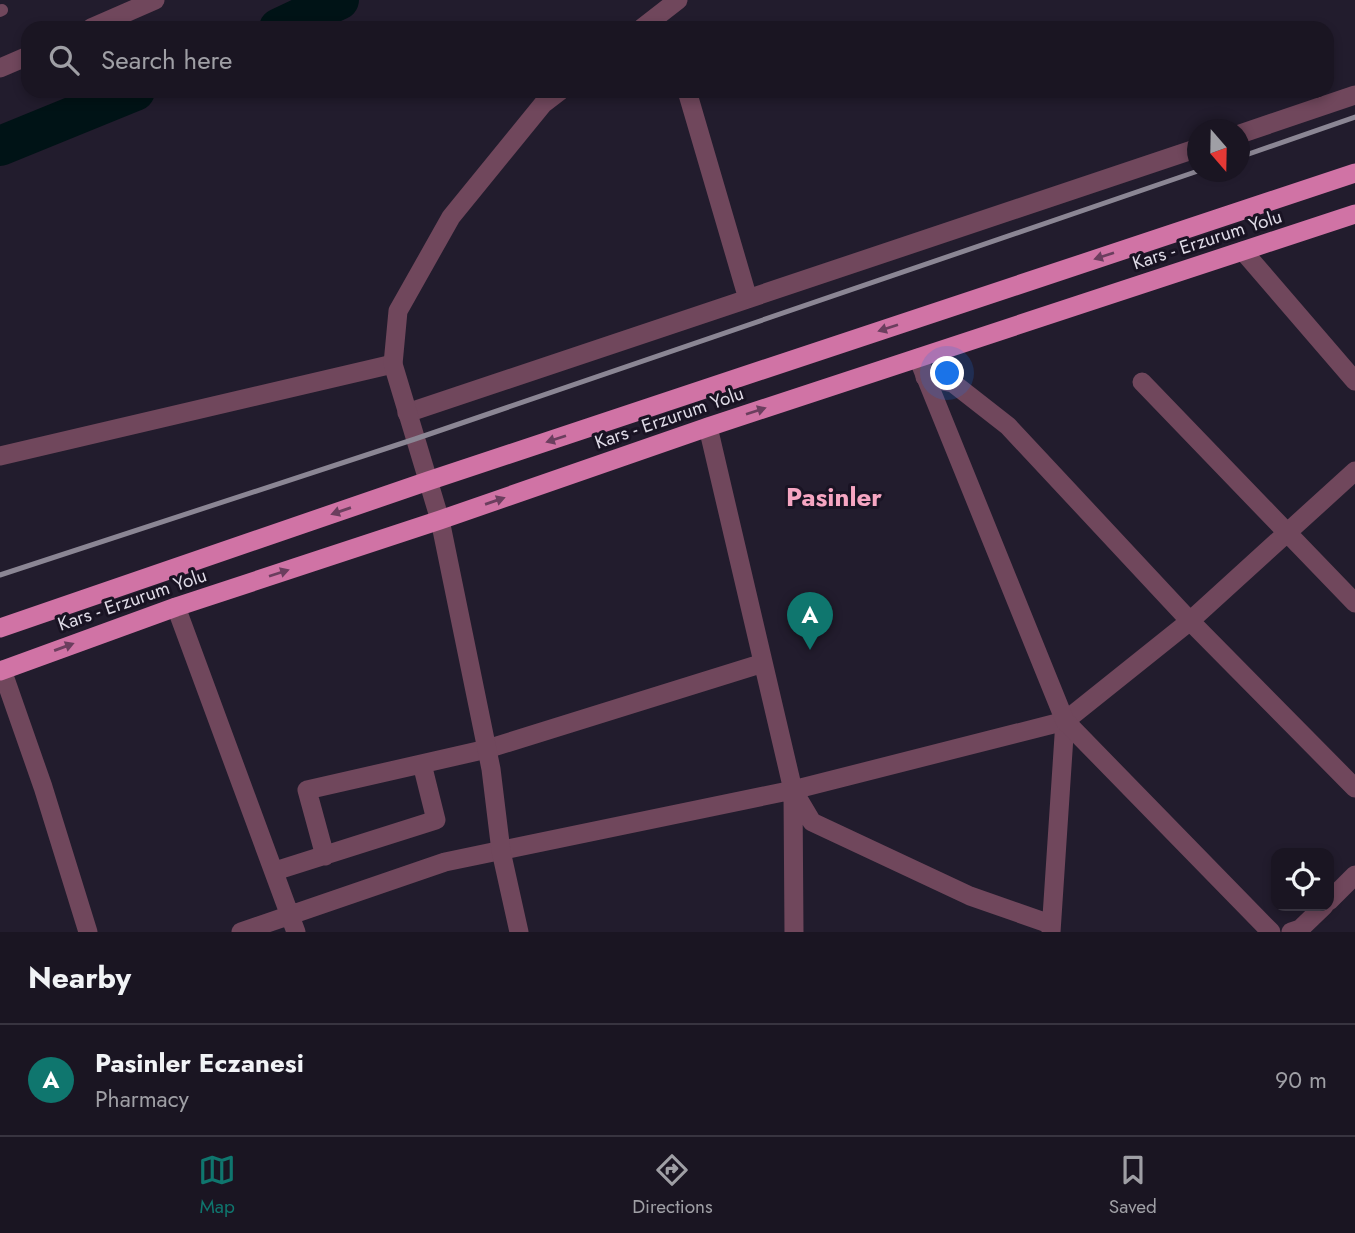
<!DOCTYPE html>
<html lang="en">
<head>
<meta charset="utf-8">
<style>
  body { margin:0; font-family:Jost,sans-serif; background:#27222f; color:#f1f3f6 }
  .controls { position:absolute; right:21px; bottom:21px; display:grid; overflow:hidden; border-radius:14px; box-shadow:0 4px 10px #0003 }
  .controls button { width:63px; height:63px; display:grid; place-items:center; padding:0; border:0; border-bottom:2px solid #383440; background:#1a1522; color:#f1f3f6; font:35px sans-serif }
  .compass { position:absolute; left:1187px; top:119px; width:63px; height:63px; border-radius:50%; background:#1a1522; box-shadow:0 4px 10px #0003; rotate:160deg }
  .you { position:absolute; left:948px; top:374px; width:24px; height:24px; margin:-18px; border:5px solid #fff; border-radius:50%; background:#1a73e8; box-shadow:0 0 0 10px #1a73e833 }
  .badge { display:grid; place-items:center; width:46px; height:46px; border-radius:50%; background:#0f766e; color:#fff; font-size:23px; font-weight:700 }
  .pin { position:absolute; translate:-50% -58px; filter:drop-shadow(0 2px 4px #0008) }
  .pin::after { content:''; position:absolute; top:37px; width:24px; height:21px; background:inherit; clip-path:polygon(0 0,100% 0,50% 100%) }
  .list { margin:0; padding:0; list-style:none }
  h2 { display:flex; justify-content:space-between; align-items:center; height:91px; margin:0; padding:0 28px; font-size:30px }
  h2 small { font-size:23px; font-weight:400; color:#9f9fa5 }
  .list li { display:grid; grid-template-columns:46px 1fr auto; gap:21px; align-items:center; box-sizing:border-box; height:112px; padding:0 28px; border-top:2px solid #383440 }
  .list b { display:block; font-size:26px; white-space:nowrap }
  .list p { margin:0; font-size:23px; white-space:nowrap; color:#9f9fa5 }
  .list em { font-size:23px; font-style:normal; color:#9f9fa5 }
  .icon { flex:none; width:38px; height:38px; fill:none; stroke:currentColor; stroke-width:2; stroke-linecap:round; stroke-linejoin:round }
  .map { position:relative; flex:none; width:1355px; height:932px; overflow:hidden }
  .search { position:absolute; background:#1a1522; box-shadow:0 4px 10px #0003; left:21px; right:21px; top:21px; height:77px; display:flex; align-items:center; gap:18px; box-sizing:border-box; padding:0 24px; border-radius:21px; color:#9f9fa5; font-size:26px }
  .sheet { height:203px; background:#1a1522 }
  nav { display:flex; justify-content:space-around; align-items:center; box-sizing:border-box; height:98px; border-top:2px solid #383440; background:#1a1522; font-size:19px; color:#9f9fa5 }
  nav a { display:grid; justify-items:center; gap:4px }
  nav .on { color:#0f766e }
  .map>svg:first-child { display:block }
</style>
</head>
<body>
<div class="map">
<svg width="1355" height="932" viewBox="0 0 1355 932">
  <rect width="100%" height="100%" fill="#221c2d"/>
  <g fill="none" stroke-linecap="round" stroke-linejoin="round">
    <!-- river -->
    <path stroke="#001316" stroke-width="40" d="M 279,28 L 339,0
      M 0,146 L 135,91"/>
    <!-- service -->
    <path stroke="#70475c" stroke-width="12" d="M 0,11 L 2,10"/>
    <!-- minor -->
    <path stroke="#70475c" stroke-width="19" d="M 91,28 L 155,0
      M 0,68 L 28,56
      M 687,91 L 748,299
      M 1240,134 L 1355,95
      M 1243,251 L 1355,381
      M 925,377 L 953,383 L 1008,426 L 1190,621 L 1355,788
      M 1142,382 L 1355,603
      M 407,413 L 1198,148
      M 708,427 L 793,790 L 812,822 L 970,896 L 1050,924
      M 0,456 L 393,364
      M 176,607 L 296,932
      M 2,670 L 43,787 L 88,932
      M 793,793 L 794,932
      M 325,856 L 307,790 L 487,749 L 763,663
      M 275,871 L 436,820 L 422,764
      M 241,932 L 445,862 L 793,790 L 1065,721 L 1190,621 L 1355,471
      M 1051,932 L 1065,721"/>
    <!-- tertiary -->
    <path stroke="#70475c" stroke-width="19" d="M 642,28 L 678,0
      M 918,358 L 1065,721 L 1271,932
      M 1329,901 L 1355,875
      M 519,932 L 501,851 L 491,769 L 440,520 L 393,364 L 398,311 L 451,217 L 543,104 L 560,91
      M 1291,932 L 1300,929 L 1324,906"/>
    <!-- trunk -->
    <path stroke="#d073a5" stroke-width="19" d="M 0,628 L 428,481 L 1355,173
      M 0,671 L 176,607 L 440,520 L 708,427 L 1355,214"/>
    <!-- rail -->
    <path stroke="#8b8694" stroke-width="5" d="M 1240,157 L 1355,117
      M 0,575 L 415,439 L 1198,171"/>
  </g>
  <!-- one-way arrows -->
  <defs><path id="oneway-solid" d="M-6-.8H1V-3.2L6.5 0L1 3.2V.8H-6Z" transform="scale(1.75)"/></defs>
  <g fill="#6b3e5e">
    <use href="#oneway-solid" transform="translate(1104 256) rotate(162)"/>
    <use href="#oneway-solid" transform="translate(888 328) rotate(162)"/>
    <use href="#oneway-solid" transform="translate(756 411) rotate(-18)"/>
    <use href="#oneway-solid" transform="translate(556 439) rotate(162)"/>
    <use href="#oneway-solid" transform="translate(495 501) rotate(-19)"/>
    <use href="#oneway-solid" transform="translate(341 511) rotate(161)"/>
    <use href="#oneway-solid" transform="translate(279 573) rotate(-18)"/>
    <use href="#oneway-solid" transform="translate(64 647) rotate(-20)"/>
  </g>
  <g text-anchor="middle" stroke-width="6" stroke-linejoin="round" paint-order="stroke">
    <!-- street labels -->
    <g font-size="19" fill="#dfdbe7" stroke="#191323">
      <text transform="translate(1207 239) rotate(-18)" y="7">Kars - Erzurum Yolu</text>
      <text transform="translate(669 417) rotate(-19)" y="7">Kars - Erzurum Yolu</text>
      <text transform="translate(132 599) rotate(-19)" y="7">Kars - Erzurum Yolu</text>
    </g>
    <!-- district labels -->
    <g font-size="26" font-weight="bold" fill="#f6a6c2" stroke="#191323">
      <text x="834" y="506">Pasinler</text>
    </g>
  </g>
</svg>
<div class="controls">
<button><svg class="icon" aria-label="locate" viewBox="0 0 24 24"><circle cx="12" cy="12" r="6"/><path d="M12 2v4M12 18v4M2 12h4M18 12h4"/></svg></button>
</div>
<svg class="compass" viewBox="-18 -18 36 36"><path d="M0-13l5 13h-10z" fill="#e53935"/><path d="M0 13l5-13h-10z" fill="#9f9fa5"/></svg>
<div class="you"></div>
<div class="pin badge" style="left:810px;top:650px">A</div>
<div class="search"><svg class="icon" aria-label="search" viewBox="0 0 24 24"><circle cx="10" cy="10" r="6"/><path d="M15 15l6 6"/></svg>Search here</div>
</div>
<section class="sheet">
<h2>Nearby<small></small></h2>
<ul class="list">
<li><span class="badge">A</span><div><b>Pasinler Eczanesi</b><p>Pharmacy</p></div><em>90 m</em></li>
</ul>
</section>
<nav>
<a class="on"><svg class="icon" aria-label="map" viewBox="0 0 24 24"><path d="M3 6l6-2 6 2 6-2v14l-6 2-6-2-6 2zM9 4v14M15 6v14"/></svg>Map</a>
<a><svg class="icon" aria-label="directions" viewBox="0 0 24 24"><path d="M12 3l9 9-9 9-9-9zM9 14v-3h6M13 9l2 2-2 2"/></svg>Directions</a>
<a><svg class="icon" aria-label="saved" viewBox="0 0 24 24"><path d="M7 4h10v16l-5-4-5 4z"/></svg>Saved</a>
</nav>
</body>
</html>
